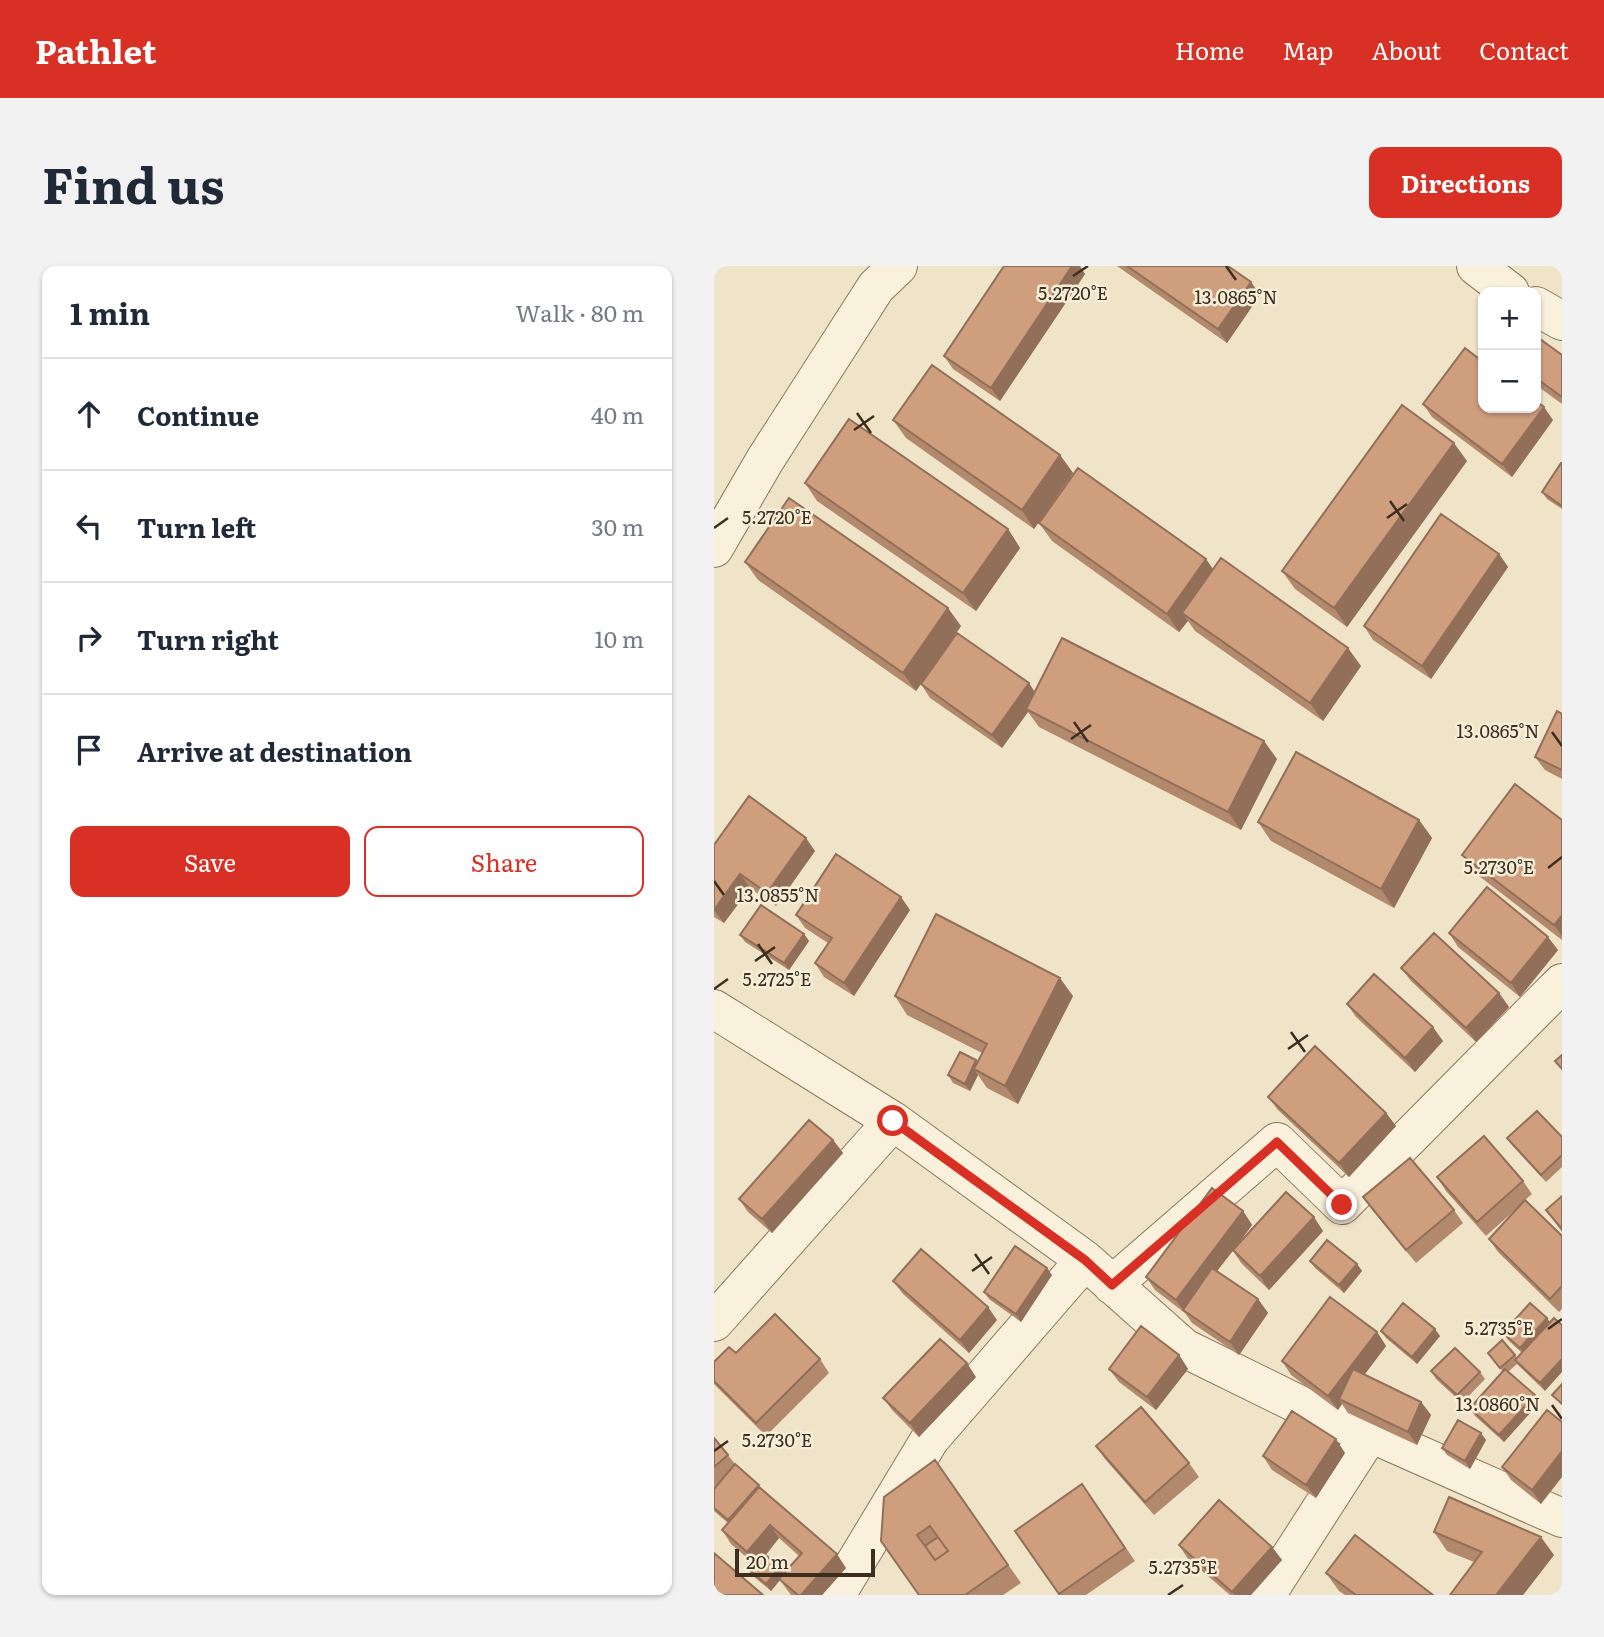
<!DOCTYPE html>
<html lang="en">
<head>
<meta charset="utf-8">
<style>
  body { margin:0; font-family:Literata,serif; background:#f2f2f3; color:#1f2937 }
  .controls { position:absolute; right:21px; top:21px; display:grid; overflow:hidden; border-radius:14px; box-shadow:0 2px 5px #0004 }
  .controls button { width:63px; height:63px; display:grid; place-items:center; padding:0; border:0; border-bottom:2px solid #e0e1e3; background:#fff; color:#1f2937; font:35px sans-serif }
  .scale { position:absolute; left:21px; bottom:18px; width:140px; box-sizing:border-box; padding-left:7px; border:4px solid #3d2e20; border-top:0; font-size:19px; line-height:24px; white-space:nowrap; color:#3d2e20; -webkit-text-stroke:5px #f7eed8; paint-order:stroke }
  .stop { position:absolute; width:21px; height:21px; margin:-16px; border:5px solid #d93025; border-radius:50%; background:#fff }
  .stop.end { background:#d93025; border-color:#fff; box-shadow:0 2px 7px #0008 }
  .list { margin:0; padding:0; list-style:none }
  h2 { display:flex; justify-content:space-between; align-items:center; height:91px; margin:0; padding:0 28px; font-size:30px }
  h2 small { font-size:23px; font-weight:400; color:#747a83 }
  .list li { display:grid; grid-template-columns:46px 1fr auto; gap:21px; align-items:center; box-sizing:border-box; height:112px; padding:0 28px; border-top:2px solid #e0e1e3 }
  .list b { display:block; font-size:26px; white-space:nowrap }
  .list em { font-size:23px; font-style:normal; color:#747a83 }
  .actions { display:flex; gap:14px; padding:21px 28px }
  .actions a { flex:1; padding:16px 0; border:2px solid #d93025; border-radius:14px; text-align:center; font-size:24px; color:#d93025 }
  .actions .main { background:#d93025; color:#fff }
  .icon { flex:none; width:38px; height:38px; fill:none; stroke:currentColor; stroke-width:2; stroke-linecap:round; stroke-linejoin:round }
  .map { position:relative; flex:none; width:848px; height:1329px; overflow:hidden; border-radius:14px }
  header { display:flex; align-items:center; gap:42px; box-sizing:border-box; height:98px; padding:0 35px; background:#d93025; color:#fff }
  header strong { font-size:33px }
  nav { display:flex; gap:38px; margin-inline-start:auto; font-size:24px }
  .intro { display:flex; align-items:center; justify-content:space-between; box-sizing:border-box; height:168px; padding:0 42px }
  h1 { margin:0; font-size:49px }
  .button { padding:18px 32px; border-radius:14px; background:#d93025; color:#fff; font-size:24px; font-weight:700 }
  main { display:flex; gap:42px; padding:0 42px }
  aside { flex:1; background:#fff; border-radius:14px; box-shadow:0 2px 5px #0004 }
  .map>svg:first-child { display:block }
</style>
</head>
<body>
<header>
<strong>Pathlet</strong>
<nav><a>Home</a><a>Map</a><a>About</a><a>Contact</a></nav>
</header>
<div class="intro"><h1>Find us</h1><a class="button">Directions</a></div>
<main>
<aside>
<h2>1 min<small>Walk · 80 m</small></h2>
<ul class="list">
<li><svg class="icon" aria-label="ahead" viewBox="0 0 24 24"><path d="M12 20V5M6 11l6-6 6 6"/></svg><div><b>Continue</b></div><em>40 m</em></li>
<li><svg class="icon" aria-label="left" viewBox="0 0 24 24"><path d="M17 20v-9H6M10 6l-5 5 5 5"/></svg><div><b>Turn left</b></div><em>30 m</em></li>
<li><svg class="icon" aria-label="right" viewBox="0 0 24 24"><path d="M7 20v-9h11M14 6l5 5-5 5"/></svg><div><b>Turn right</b></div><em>10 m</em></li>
<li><svg class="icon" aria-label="arrive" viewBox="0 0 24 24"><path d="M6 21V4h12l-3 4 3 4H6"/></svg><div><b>Arrive at destination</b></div></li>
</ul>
<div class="actions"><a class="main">Save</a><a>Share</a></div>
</aside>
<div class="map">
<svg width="848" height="1329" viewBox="0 0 848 1329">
  <rect width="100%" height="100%" fill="#f0e4c8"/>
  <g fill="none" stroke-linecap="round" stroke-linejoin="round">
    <defs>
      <path id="street" d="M 762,0 L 796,26
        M 822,40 L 848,55
        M 0,282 L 51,194 L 162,21 L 184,0
        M 0,743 L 179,855 L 371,994 L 470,1082 L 592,1142 L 632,1159 L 656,1167 L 848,1252
        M 398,1019 L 563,876 L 628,939 L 848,717
        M 0,1056 L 179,855
        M 122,1329 L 216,1173 L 371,994
        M 552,1329 L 656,1167"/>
    </defs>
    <!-- street casing -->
    <use href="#street" stroke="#8d765c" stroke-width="40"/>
    <!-- street -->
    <use href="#street" stroke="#faf1dc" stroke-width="38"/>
  </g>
  <!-- wall -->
  <path fill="#b2896c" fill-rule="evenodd" d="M 403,0 L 514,0 L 537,16 L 546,29 L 513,77 Z
    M 371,8 L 286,135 L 239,103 L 230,90 Z
    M 822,80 L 848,89 L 848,138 L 822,119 Z
    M 709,138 L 839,154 L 798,211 L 718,151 Z
    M 179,154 L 346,189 L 359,207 L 320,263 L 192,172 Z
    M 753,195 L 633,361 L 581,323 L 568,305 Z
    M 848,197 L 848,243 L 833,233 L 828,226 Z
    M 91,217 L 294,263 L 306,282 L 262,345 L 103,235 Z
    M 325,257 L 492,293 L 499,303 L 647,400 L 609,455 L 481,365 L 474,355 L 465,366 L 338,275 Z
    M 785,288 L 794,301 L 717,413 L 659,374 L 650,360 Z
    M 31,296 L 247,360 L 202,425 L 44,314 Z
    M 207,418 L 321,426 L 563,493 L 527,564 L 325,461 L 314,446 L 288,482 L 216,432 Z
    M 848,448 L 848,513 L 831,504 L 821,491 Z
    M 705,554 L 718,572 L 680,642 L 557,575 L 544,556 Z
    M 848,554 L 848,674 L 761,607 L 748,589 Z
    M 0,579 L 101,585 L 62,640 L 36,622 L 10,657 L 0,651 Z
    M 196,644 L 140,730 L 110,711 L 101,697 L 114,677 L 91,662 L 82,649 Z
    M 735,667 L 844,684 L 806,731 L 744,681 Z
    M 90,668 L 95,675 L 75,704 L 31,676 L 26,669 Z
    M 687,702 L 785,727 L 795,741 L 762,776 L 697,715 Z
    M 181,730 L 359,730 L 304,838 L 273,822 L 264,809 L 256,825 L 239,817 L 234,809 L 262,794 L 264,796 L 268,787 L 193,749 Z
    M 633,738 L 729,775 L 701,806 L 642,751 Z
    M 554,831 L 672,847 L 682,860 L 635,911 L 564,844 Z
    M 848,871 L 848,901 L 832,916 L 798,879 L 793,872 Z
    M 119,874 L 129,887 L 58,967 L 34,946 L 25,933 Z
    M 723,911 L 809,915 L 818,928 L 811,934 L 848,970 L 848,1043 L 845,1046 L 784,986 L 775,973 L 811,935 L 772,970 L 732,925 Z
    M 848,930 L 848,966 L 832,944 Z
    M 649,931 L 740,944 L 749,957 L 702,997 L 659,945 Z
    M 529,945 L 538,959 L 523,980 L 609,965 L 555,1024 L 528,998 L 519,985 L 503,1005 L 544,1033 L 554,1047 L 525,1089 L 478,1057 L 471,1047 L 441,1024 L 432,1011 Z
    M 596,995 L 643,998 L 648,1005 L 630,1027 L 601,1002 Z
    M 338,1009 L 307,1056 L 275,1033 L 270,1026 Z
    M 179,1015 L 283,1054 L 255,1087 L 189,1028 Z
    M 816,1037 L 831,1125 L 803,1098 L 794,1106 L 821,1129 L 826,1136 L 790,1176 L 761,1150 L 756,1142 L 789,1106 L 774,1087 L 801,1089 L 803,1092 L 808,1087 L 794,1074 L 789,1067 Z
    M 667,1065 L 726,1070 L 703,1098 L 672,1072 Z
    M 663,1066 L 672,1080 L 650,1109 L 707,1136 L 717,1149 L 703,1179 L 634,1147 L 628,1138 L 624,1144 L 577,1109 L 568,1095 Z
    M 22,1087 L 106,1093 L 115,1107 L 52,1170 L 0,1118 L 0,1096 Z
    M 465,1089 L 474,1103 L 442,1144 L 405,1116 L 395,1103 Z
    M 717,1105 L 766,1106 L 771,1113 L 748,1137 L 722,1113 Z
    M 262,1111 L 205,1171 L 179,1145 L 169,1132 Z
    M 848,1156 L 827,1238 L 797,1214 L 788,1201 Z
    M 0,1172 L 21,1198 L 132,1302 L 108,1329 L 77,1329 L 66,1314 L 57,1325 L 39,1310 L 34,1303 L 39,1297 L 17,1278 L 8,1264 L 14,1257 L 0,1245 ZM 65,1272 L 85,1290 L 70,1307 L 52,1289 Z
    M 772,1174 L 756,1203 L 733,1189 L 728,1182 Z
    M 382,1180 L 475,1197 L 485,1211 L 440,1249 L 391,1193 Z
    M 631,1187 L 602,1232 L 558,1204 L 549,1190 Z
    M 221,1194 L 307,1317 L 289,1329 L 205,1329 L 167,1275 Z
    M 368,1218 L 421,1295 L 372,1329 L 345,1329 L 301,1265 Z
    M 720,1266 L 840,1289 L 809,1329 L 736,1329 L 760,1296 L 733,1285 Z
    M 465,1279 L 558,1281 L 568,1294 L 537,1329 L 516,1329 L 474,1293 Z
    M 612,1307 L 719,1329 L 631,1329 L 625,1325 Z"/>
  <!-- shaded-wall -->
  <path fill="#916f58" d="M 358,0 L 366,0 L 371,8 L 286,135 L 277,122 Z
    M 537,16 L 546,29 L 513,77 L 504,63 Z
    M 830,141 L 839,154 L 798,211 L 788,198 Z
    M 740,177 L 753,195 L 633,361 L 620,342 Z
    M 346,189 L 359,207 L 320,263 L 308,244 Z
    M 294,263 L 306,282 L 262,345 L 249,327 Z
    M 785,288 L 794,301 L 717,413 L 708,400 Z
    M 492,293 L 504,311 L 468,347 L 474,355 L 465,366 L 453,348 Z
    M 234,342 L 247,360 L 202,425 L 189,407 Z
    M 634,382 L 647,400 L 609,455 L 596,437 Z
    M 315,417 L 324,431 L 312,443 L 314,446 L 288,482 L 278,469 Z
    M 550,475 L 563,493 L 527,564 L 514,546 Z
    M 705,554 L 718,572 L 680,642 L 667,623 Z
    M 92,572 L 101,585 L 62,640 L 53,627 Z
    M 26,608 L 36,622 L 10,657 L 0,644 Z
    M 187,631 L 196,644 L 140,730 L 130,717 Z
    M 848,649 L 848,670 L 840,659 Z
    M 90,668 L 95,675 L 75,704 L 70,697 Z
    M 834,671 L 844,684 L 806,731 L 797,717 Z
    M 346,712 L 359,730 L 304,838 L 291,820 Z
    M 785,727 L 795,741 L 762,776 L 752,762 Z
    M 719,761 L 729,775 L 701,806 L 691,792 Z
    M 262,794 L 267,801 L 260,803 L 264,809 L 256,825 L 251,818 Z
    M 672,847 L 682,860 L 635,911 L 625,897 Z
    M 119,874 L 129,887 L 58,967 L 48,953 Z
    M 529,945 L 538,959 L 472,1046 L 469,1044 L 462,1034 Z
    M 600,951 L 609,965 L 555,1024 L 546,1010 Z
    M 643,998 L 648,1005 L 630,1027 L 625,1019 Z
    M 333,1002 L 338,1009 L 307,1056 L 302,1048 Z
    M 544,1033 L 554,1047 L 525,1089 L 516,1076 Z
    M 274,1041 L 283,1054 L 255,1087 L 246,1074 Z
    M 833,1052 L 838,1059 L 811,1089 L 806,1082 Z
    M 721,1063 L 726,1070 L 703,1098 L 698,1091 Z
    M 663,1066 L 672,1080 L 630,1136 L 625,1133 L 628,1138 L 624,1144 L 614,1130 Z
    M 465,1089 L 474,1103 L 442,1144 L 433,1131 Z
    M 848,1093 L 848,1106 L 831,1125 L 826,1117 Z
    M 253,1097 L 262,1111 L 205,1171 L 196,1157 Z
    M 821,1129 L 826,1136 L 790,1176 L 785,1169 Z
    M 707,1136 L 717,1149 L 703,1179 L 694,1166 Z
    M 767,1167 L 772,1174 L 756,1203 L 751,1195 Z
    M 622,1173 L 631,1187 L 602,1232 L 592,1219 Z
    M 848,1185 L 848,1211 L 827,1238 L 818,1224 Z
    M 56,1259 L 65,1272 L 42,1300 L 33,1286 Z
    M 827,1271 L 840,1289 L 809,1329 L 782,1329 Z
    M 558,1281 L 568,1294 L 537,1329 L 521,1329 L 518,1326 Z
    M 123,1288 L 132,1302 L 108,1329 L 87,1329 Z
    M 66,1301 L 71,1308 L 57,1325 L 52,1318 Z"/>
  <!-- building -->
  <path fill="#cf9f7d" stroke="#916f58" stroke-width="2" fill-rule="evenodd" d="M 290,0 L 358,0 L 277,122 L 230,90 Z
    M 413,0 L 514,0 L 537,16 L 504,63 Z
    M 826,73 L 848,89 L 848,131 L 822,112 L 822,80 Z
    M 751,82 L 769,96 L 769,142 L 822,142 L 822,135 L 830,141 L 788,198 L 709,138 Z
    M 218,99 L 346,189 L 308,244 L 179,154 Z
    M 688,139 L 740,177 L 620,342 L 568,305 Z
    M 135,153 L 294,263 L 249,327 L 91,217 Z
    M 847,197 L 848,197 L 848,240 L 828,226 Z
    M 364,202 L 492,293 L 453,348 L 325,257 Z
    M 75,232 L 234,342 L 189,407 L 31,296 Z
    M 727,248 L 785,288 L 708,400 L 650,360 Z
    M 507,292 L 634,382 L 596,437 L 468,347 Z
    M 243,367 L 315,417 L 278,469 L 207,418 Z
    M 348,372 L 550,475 L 514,546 L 312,443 Z
    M 843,445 L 848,448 L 848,504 L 821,491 Z
    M 582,486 L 705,554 L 667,623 L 544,556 Z
    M 801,518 L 848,554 L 848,649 L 840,659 L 748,589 Z
    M 35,530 L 92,572 L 53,627 L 26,608 L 0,644 L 0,579 Z
    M 122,588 L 187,631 L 130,717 L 101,697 L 118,672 L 82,649 Z
    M 773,621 L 834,671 L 797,717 L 735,667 Z
    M 47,639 L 90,668 L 70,697 L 26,669 Z
    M 222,648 L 346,712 L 291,820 L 260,803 L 273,778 L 181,730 Z
    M 720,667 L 785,727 L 752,762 L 687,702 Z
    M 660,708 L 719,761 L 691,792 L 633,738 Z
    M 601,780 L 672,847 L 625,897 L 554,831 Z
    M 246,786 L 262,794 L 251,818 L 234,809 Z
    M 848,789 L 848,803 L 841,795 Z
    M 823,845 L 848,871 L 848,889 L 827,909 L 793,872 Z
    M 95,854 L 119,874 L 48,953 L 25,933 Z
    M 770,870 L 809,915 L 763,956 L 723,911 Z
    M 696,892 L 740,944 L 692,984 L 649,931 Z
    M 498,922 L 529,945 L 462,1034 L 432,1011 Z
    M 572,926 L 600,951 L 546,1010 L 519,984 Z
    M 848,930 L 848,963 L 832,944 Z
    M 811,934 L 848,970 L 848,1020 L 836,1033 L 775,973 Z
    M 613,974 L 643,998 L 625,1019 L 596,995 Z
    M 301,980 L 333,1002 L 302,1048 L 270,1026 Z
    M 207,983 L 274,1041 L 246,1074 L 179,1015 Z
    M 498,1002 L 544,1033 L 516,1076 L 469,1044 Z
    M 616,1031 L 663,1066 L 614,1130 L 568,1095 Z
    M 689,1037 L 721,1063 L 698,1091 L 667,1065 Z
    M 816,1037 L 833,1052 L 806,1082 L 789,1067 Z
    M 61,1048 L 106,1093 L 42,1157 L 0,1115 L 0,1096 L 15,1081 L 22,1087 Z
    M 840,1052 L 848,1059 L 848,1093 L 826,1117 L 801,1094 Z
    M 427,1060 L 465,1089 L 433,1131 L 395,1103 Z
    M 226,1073 L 253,1097 L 196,1157 L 169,1132 Z
    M 788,1074 L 801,1089 L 786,1102 L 774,1087 Z
    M 741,1082 L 766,1106 L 743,1129 L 717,1105 Z
    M 639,1103 L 707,1136 L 694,1166 L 625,1133 Z
    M 791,1103 L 821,1129 L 785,1169 L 756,1142 Z
    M 848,1118 L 848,1138 L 838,1129 Z
    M 427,1141 L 475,1197 L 431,1236 L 382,1180 Z
    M 833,1144 L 848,1156 L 848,1185 L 818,1224 L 788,1201 Z
    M 578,1145 L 622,1173 L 592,1219 L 549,1190 Z
    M 744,1154 L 767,1167 L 751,1195 L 728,1182 Z
    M 0,1172 L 14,1189 L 0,1201 Z
    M 221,1194 L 294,1299 L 251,1329 L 205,1329 L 167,1275 L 170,1231 ZM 216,1260 L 234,1285 L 221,1294 L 203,1269 Z
    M 21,1198 L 45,1219 L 14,1254 L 0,1242 L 0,1223 Z
    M 368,1218 L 411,1282 L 345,1328 L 301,1265 Z
    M 45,1221 L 123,1288 L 87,1329 L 84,1329 L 65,1313 L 88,1287 L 56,1259 L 33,1286 L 8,1264 Z
    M 735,1231 L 827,1271 L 782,1329 L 736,1329 L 768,1286 L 720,1266 Z
    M 505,1234 L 558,1281 L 518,1326 L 465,1279 Z
    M 641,1269 L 719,1329 L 642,1329 L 612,1307 Z
    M 224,1271 L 234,1285 L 221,1294 L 211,1280 Z
    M 48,1286 L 66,1301 L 52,1318 L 34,1303 Z
    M 0,1287 L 49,1329 L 0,1329 Z"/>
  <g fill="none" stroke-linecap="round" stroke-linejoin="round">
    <!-- route -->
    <path stroke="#d93025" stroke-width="9" d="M 179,855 L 371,994 L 398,1019 L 563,876 L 628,939"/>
  </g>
  <!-- ticks -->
  <path fill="none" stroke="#3d2e20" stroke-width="2.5" d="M 512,0 L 522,14M 359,10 L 374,0M 143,147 L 157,167M 140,164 L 160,150M 676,235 L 690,255M 673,252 L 693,238M 0,262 L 14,252M 360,456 L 374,476M 838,466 L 848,480M 357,473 L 377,459M 834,602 L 848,591M 0,615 L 10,629M 44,678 L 58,698M 41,695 L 61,681M 0,723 L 14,713M 577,766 L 591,786M 574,783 L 594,769M 261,988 L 275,1008M 258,1005 L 278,991M 834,1063 L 848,1053M 838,1139 L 848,1153M 0,1185 L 14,1175M 454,1329 L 469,1319"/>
  <g font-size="18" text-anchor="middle" fill="#3d2e20" stroke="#f7eed8" stroke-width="5" stroke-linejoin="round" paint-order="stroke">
    <text x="359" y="34">5.2720°E</text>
    <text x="522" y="38">13.0865°N</text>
    <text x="63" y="258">5.2720°E</text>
    <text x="784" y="472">13.0865°N</text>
    <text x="785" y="608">5.2730°E</text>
    <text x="64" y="636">13.0855°N</text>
    <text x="63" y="720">5.2725°E</text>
    <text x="785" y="1069">5.2735°E</text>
    <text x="784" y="1145">13.0860°N</text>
    <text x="63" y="1181">5.2730°E</text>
    <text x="469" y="1308">5.2735°E</text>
  </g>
</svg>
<div class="controls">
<button>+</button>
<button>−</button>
</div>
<div class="scale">20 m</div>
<div class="stop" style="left:179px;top:855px"></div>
<div class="stop end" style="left:628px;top:939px"></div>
</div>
</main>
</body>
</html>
